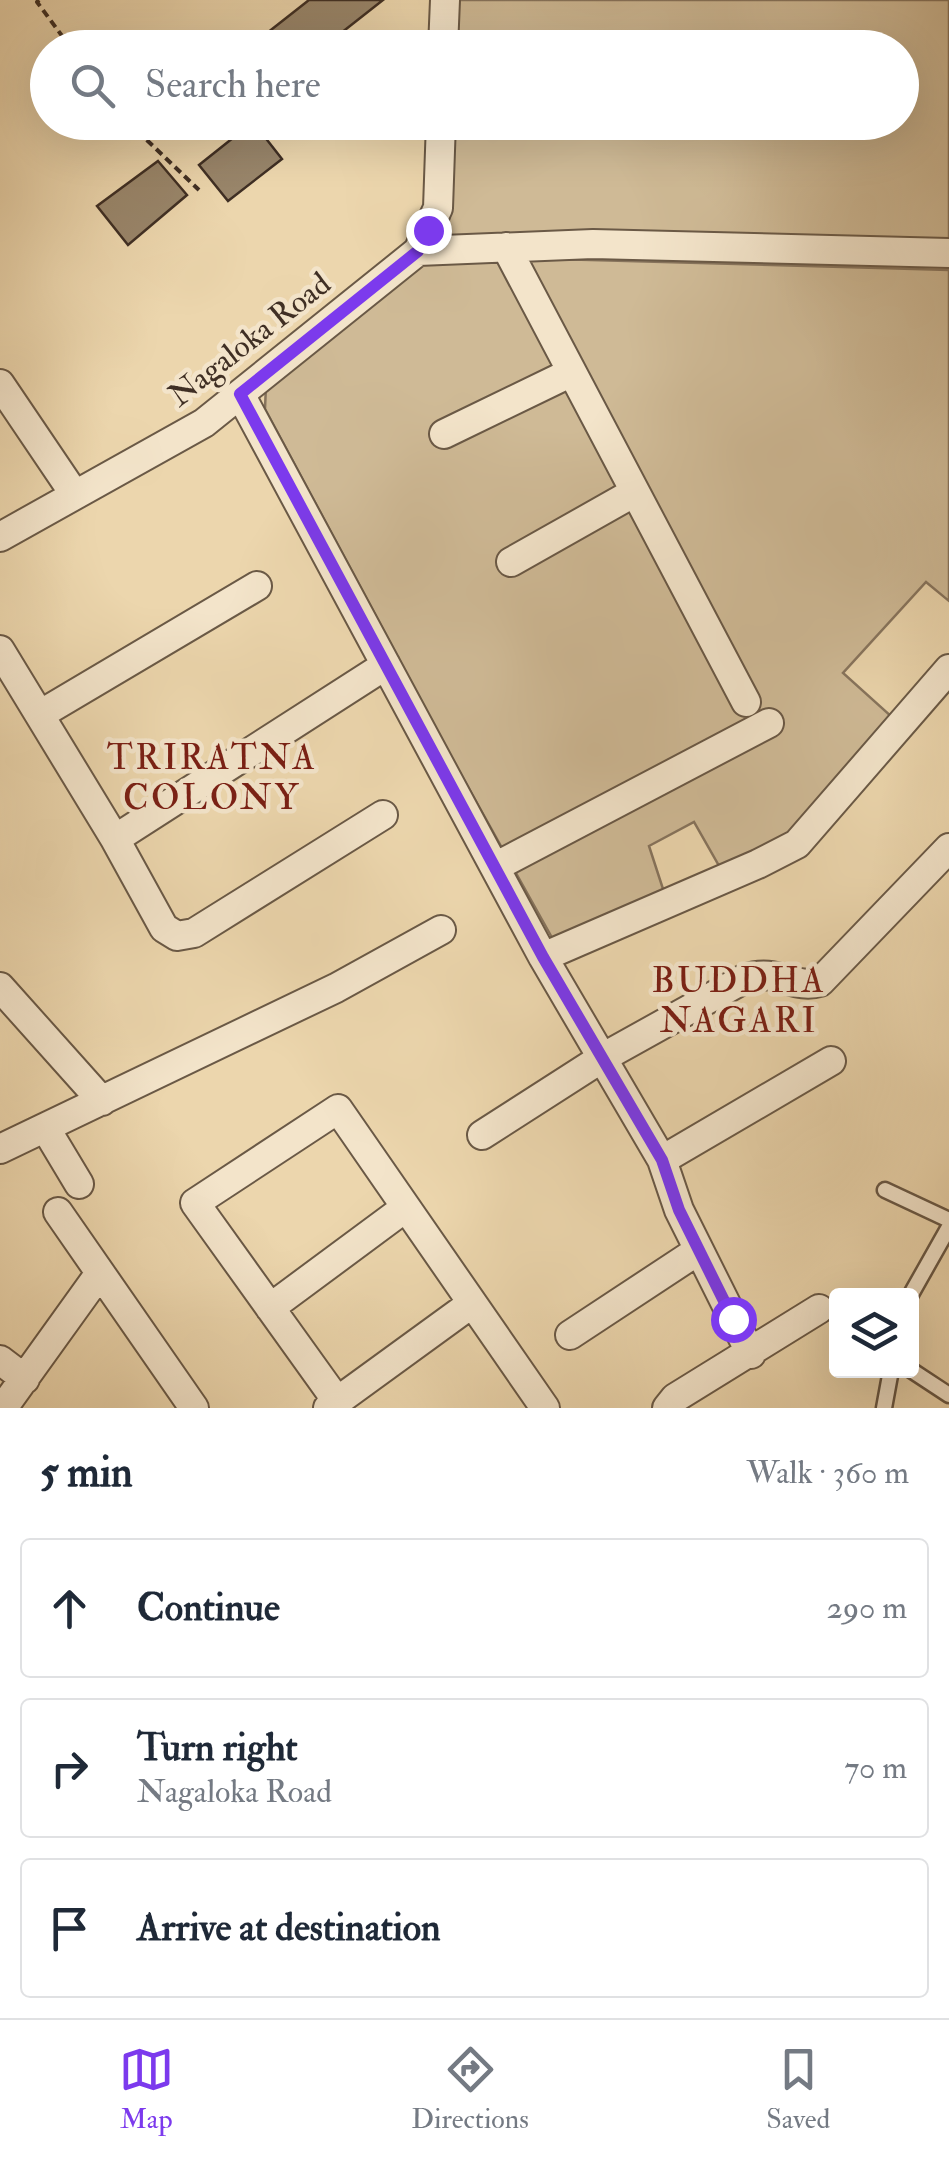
<!DOCTYPE html>
<html lang="en">
<head>
<meta charset="utf-8">
<style>
  body { margin:0; font-family:"IM FELL Double Pica",serif; background:#f2f2f3; color:#1f2937 }
  .controls { position:absolute; right:30px; bottom:30px; display:grid; overflow:hidden; border-radius:10px; box-shadow:0 10px 40px #0002 }
  .controls button { width:90px; height:90px; display:grid; place-items:center; padding:0; border:0; border-bottom:2px solid #e0e1e3; background:#fff; color:#1f2937; font:50px sans-serif }
  .stop { position:absolute; width:30px; height:30px; margin:-22px; border:8px solid #7c3aed; border-radius:50%; background:#fff }
  .stop.end { background:#7c3aed; border-color:#fff; box-shadow:0 2px 10px #0008 }
  .list { margin:0; padding:0; list-style:none }
  h2 { display:flex; justify-content:space-between; align-items:center; height:130px; margin:0; padding:0 40px; font-size:42px }
  h2 small { font-size:32px; font-weight:400; color:#747a83 }
  .list li { display:grid; grid-template-columns:65px 1fr auto; gap:30px; align-items:center; box-sizing:border-box; height:140px; margin:0 20px 20px; padding:0 20px; border:2px solid #e0e1e3; border-radius:10px }
  .list b { display:block; font-size:38px; white-space:nowrap }
  .list p { margin:0; font-size:32px; white-space:nowrap; color:#747a83 }
  .list em { font-size:32px; font-style:normal; color:#747a83 }
  .icon { flex:none; width:55px; height:55px; fill:none; stroke:currentColor; stroke-width:2; stroke-linecap:round; stroke-linejoin:round }
  .map { position:relative; flex:none; width:949px; height:1408px; overflow:hidden }
  .search { position:absolute; background:#fff; box-shadow:0 10px 40px #0002; left:30px; right:30px; top:30px; height:110px; display:flex; align-items:center; gap:25px; box-sizing:border-box; padding:0 35px; border-radius:55px; color:#747a83; font-size:38px }
  .sheet { height:610px; background:#fff }
  nav { display:flex; justify-content:space-around; align-items:center; box-sizing:border-box; height:140px; border-top:2px solid #e0e1e3; background:#fff; font-size:28px; color:#747a83 }
  nav a { display:grid; justify-items:center; gap:5px }
  nav .on { color:#7c3aed }
  .map>svg:first-child { display:block }
</style>
</head>
<body>
<div class="map">
<svg width="949" height="1408" viewBox="0 0 949 1408">
  <rect width="100%" height="100%" fill="#ecd6ad"/>
  <filter id="stains"><feTurbulence type="fractalNoise" baseFrequency=".002" numOctaves="4"/><feColorMatrix values="0 0 0 0 .2 0 0 0 0 .09 0 0 0 0 .02 0 0 0 .5 -.17"/></filter>
  <radialGradient id="worn" r=".72"><stop offset=".6" stop-color="#630" stop-opacity="0"/><stop offset="1" stop-color="#630" stop-opacity=".3"/></radialGradient>
  <!-- green -->
  <path fill="#cfba96" stroke="#87745d" stroke-width="2.5" d="M 459,0 L 949,0 L 949,252 L 446,239 L 451,207 L 454,123 L 902,122 L 902,48 L 457,47 Z
    M 449,256 L 949,270 L 949,601 L 926,582 L 843,673 L 892,717 L 793,832 L 722,871 L 694,822 L 649,846 L 665,895 L 555,943 L 454,762 L 265,409 L 266,385 L 426,259 Z"/>
  <!-- building -->
  <path fill="#99866b" stroke="#3f2f24" stroke-width="2.5" d="M 309,0 L 383,0 L 322,48 L 277,48 L 267,33 Z
    M 253,122 L 282,159 L 228,201 L 199,165 Z
    M 158,161 L 187,195 L 128,245 L 97,206 Z"/>
  <g fill="none" stroke-linecap="round" stroke-linejoin="round">
    <defs>
      <path id="service" d="M 885,1190 L 949,1220
        M 910,1296 L 949,1227
        M 911,1370 L 949,1395
        M 884,1408 L 891,1370"/>
      <path id="minor" d="M 443,48 L 445,0
        M 506,247 L 746,702
        M 418,251 L 593,244 L 949,253
        M 0,384 L 75,495
        M 240,394 L 543,957 L 662,1160 L 679,1210 L 751,1354
        M 444,434 L 572,372
        M 0,537 L 204,423 L 418,251 L 438,208 L 441,122
        M 511,562 L 635,492
        M 0,650 L 115,839 L 164,928 L 177,936 L 194,933 L 383,815
        M 41,714 L 257,586
        M 115,839 L 386,665
        M 495,867 L 769,723
        M 543,957 L 758,864 L 797,844 L 949,669
        M 0,987 L 102,1101
        M 46,1129 L 79,1184
        M 482,1135 L 602,1058 L 744,979 C 778,967 793,990 820,982 L 949,848
        M 0,1149 L 336,988 L 441,930
        M 662,1160 L 831,1061
        M 58,1212 L 194,1408
        M 270,1308 L 405,1208
        M 570,1335 L 699,1250
        M 0,1360 L 25,1379
        M 337,1401 L 195,1203 L 338,1109 L 545,1408
        M 3,1408 L 100,1273
        M 328,1408 L 471,1304
        M 667,1408 L 675,1398 L 819,1309"/>
    </defs>
    <!-- service casing -->
    <use href="#service" stroke="#6a5946" stroke-width="19"/>
    <!-- minor casing -->
    <use href="#minor" stroke="#6a5946" stroke-width="32"/>
    <!-- path -->
    <path stroke="#3f2f24" stroke-width="4" stroke-dasharray="8 5" stroke-linecap="butt" d="M 39,0 L 37,2 L 71,48
      M 128,122 L 199,190"/>
    <!-- service -->
    <use href="#service" stroke="#f3e4ca" stroke-width="14"/>
    <!-- minor -->
    <use href="#minor" stroke="#f3e4ca" stroke-width="28"/>
  </g>
  <g fill="none" stroke-linecap="round" stroke-linejoin="round">
    <!-- route -->
    <path stroke="#7c3aed" stroke-width="12" d="M 428,230 L 418,251 L 240,394 L 543,957 L 662,1160 L 679,1210 L 733,1319"/>
  </g>
  <g text-anchor="middle" stroke-width="9" stroke-linejoin="round" paint-order="stroke">
    <!-- street labels -->
    <g font-size="32" fill="#3f2f24" stroke="#f3e4ca">
      <text transform="translate(249 339) rotate(-38)" y="11">Nagaloka Road</text>
    </g>
    <!-- neighbourhood labels -->
    <g font-size="35" letter-spacing="2.5" fill="#7a1f14" stroke="#f3e4ca">
      <text x="212" y="769">TRIRATNA<tspan x="212" dy="40">COLONY</tspan></text>
      <text x="739" y="992">BUDDHA<tspan x="739" dy="40">NAGARI</tspan></text>
    </g>
  </g>
  <rect width="100%" height="100%" filter="url(#stains)"/>
  <rect width="100%" height="100%" fill="url(#worn)"/>
</svg>
<div class="controls">
<button><svg class="icon" aria-label="layers" viewBox="0 0 24 24"><path d="M12 4l9 5-9 5-9-5zM3 14l9 5 9-5"/></svg></button>
</div>
<div class="stop" style="left:733px;top:1319px"></div>
<div class="stop end" style="left:428px;top:230px"></div>
<div class="search"><svg class="icon" aria-label="search" viewBox="0 0 24 24"><circle cx="10" cy="10" r="6"/><path d="M15 15l6 6"/></svg>Search here</div>
</div>
<section class="sheet">
<h2>5 min<small>Walk · 360 m</small></h2>
<ul class="list">
<li><svg class="icon" aria-label="ahead" viewBox="0 0 24 24"><path d="M12 20V5M6 11l6-6 6 6"/></svg><div><b>Continue</b></div><em>290 m</em></li>
<li><svg class="icon" aria-label="right" viewBox="0 0 24 24"><path d="M7 20v-9h11M14 6l5 5-5 5"/></svg><div><b>Turn right</b><p>Nagaloka Road</p></div><em>70 m</em></li>
<li><svg class="icon" aria-label="arrive" viewBox="0 0 24 24"><path d="M6 21V4h12l-3 4 3 4H6"/></svg><div><b>Arrive at destination</b></div></li>
</ul>
</section>
<nav>
<a class="on"><svg class="icon" aria-label="map" viewBox="0 0 24 24"><path d="M3 6l6-2 6 2 6-2v14l-6 2-6-2-6 2zM9 4v14M15 6v14"/></svg>Map</a>
<a><svg class="icon" aria-label="directions" viewBox="0 0 24 24"><path d="M12 3l9 9-9 9-9-9zM9 14v-3h6M13 9l2 2-2 2"/></svg>Directions</a>
<a><svg class="icon" aria-label="saved" viewBox="0 0 24 24"><path d="M7 4h10v16l-5-4-5 4z"/></svg>Saved</a>
</nav>
</body>
</html>
